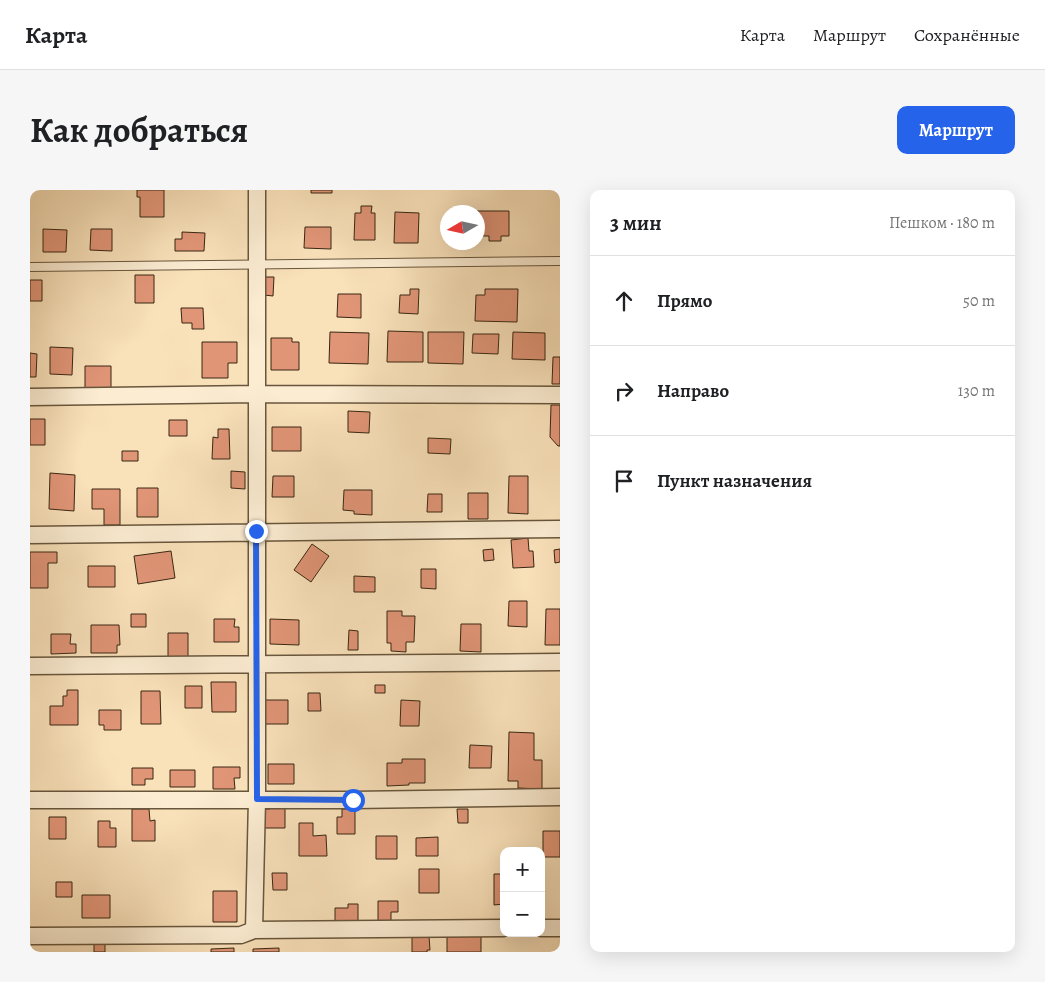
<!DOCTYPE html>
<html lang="ru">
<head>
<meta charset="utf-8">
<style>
  body { margin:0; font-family:Alegreya,serif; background:#f6f6f6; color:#202124 }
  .controls { position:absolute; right:15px; bottom:15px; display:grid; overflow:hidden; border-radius:10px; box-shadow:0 5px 20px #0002 }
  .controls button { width:45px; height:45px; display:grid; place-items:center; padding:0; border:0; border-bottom:1px solid #e0e0e0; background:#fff; color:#202124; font:25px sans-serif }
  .compass { position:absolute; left:410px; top:15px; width:45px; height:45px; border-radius:50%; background:#fff; box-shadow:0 5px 20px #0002; rotate:261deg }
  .stop { position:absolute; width:15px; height:15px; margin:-11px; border:4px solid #2563eb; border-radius:50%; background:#fff }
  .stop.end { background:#2563eb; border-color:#fff; box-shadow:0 1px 5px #0008 }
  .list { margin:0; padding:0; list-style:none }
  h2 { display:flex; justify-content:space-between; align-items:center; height:65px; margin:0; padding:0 20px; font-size:21px }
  h2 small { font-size:16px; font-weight:400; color:#757577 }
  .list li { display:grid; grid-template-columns:32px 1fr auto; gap:15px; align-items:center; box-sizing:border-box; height:90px; padding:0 20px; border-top:1px solid #e0e0e0 }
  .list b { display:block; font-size:19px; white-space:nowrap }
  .list em { font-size:16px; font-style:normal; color:#757577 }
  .icon { flex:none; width:28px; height:28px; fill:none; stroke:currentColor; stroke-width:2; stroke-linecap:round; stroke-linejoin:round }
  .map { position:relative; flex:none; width:530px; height:762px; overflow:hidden; border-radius:10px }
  header { display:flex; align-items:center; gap:30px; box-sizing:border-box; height:70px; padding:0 25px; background:#fff; border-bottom:1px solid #e0e0e0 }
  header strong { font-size:24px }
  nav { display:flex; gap:28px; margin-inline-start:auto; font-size:18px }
  .intro { display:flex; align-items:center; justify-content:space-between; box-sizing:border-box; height:120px; padding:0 30px }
  h1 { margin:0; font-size:35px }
  .button { padding:12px 22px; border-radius:10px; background:#2563eb; color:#fff; font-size:18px; font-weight:700 }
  main { display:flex; gap:30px; padding:0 30px }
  aside { flex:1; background:#fff; border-radius:10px; box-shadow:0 5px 20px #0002 }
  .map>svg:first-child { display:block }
</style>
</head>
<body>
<header>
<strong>Карта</strong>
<nav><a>Карта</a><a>Маршрут</a><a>Сохранённые</a></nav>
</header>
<div class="intro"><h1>Как добраться</h1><a class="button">Маршрут</a></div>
<main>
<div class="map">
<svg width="530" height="762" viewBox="0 0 530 762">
  <rect width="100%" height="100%" fill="#f9e1ba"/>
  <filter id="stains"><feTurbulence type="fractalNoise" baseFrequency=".004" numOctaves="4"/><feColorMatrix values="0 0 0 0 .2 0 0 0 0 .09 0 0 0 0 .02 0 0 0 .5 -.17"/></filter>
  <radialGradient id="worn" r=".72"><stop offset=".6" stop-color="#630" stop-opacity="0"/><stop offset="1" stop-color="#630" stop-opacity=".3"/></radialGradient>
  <!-- building -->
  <path fill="#e09577" stroke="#382712" d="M 107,0 L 134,0 L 134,27 L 110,27 L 110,7 L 107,7 Z
    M 281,0 L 302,0 L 302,3 L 281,3 Z
    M 331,16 L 342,16 L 341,23 L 345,23 L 345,50 L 324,50 L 325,23 L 331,23 Z
    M 446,21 L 479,21 L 479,46 L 471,46 L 471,51 L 459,51 L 459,46 L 448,46 Z
    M 365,22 L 389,23 L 388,53 L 364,53 Z
    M 275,37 L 301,37 L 301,59 L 274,58 Z
    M 13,39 L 37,40 L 36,62 L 13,62 Z
    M 61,39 L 82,39 L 82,61 L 60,60 Z
    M 152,42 L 175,43 L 174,61 L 145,61 L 145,49 L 152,49 Z
    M 105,85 L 124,85 L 124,113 L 105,113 Z
    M 234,87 L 244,87 L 243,106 L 234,105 Z
    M 0,90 L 12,90 L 12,111 L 0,111 Z
    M 380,99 L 389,99 L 388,124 L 369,123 L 370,105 L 380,105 Z
    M 455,99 L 488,99 L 487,132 L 445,131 L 446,105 L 455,105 Z
    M 308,104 L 331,104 L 331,128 L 307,127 Z
    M 151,118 L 173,118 L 174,139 L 162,139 L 162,133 L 152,133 Z
    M 358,141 L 393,142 L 393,172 L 357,172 Z
    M 300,142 L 339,143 L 338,174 L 299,173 Z
    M 398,142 L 434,142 L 433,174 L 398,173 Z
    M 483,142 L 515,143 L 515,170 L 482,169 Z
    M 443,144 L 469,144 L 468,164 L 442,163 Z
    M 241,148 L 262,148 L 262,152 L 269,152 L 269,180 L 241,180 Z
    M 172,152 L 207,152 L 207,173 L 198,173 L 198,188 L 172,188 Z
    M 20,157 L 43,158 L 42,185 L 20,184 Z
    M 0,163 L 7,164 L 6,187 L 0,187 Z
    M 523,167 L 530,167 L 530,194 L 522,194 Z
    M 55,176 L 81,176 L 81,199 L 55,199 Z
    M 521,215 L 530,215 L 530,256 L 528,256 L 520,247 Z
    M 318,221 L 340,222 L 339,243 L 318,242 Z
    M 0,229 L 15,229 L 15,255 L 0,255 Z
    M 139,230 L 157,230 L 157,246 L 139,246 Z
    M 242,237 L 271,237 L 271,261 L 242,261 Z
    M 188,239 L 199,239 L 200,269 L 182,269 L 183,247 L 188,248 Z
    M 398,248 L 421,249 L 420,264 L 398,263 Z
    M 92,261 L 108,261 L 108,271 L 92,271 Z
    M 201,281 L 215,282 L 215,299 L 201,298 Z
    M 20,283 L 45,285 L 44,321 L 19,319 Z
    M 243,286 L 264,286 L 264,307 L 242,307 Z
    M 479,286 L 498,286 L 498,324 L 478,323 Z
    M 107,298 L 128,298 L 128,327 L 107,327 Z
    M 62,299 L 90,299 L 90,335 L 74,335 L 74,319 L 62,319 Z
    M 314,300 L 342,300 L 342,325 L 324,324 L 324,321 L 313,320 Z
    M 438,303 L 458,303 L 458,329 L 438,329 Z
    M 398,304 L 412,304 L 412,322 L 397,322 Z
    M 498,348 L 499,361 L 503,361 L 504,377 L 483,378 L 481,350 Z
    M 282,354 L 299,366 L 281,392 L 264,380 Z
    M 463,359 L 464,370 L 454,371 L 453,360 Z
    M 530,359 L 530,372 L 525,373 L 524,360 Z
    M 141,361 L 145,388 L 108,394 L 104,366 Z
    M 0,362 L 27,362 L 27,373 L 18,373 L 18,398 L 0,398 Z
    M 58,376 L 85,376 L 85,397 L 58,397 Z
    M 391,379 L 406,379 L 406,399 L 391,398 Z
    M 324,386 L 345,387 L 345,402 L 324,402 Z
    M 479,411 L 497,411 L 497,437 L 478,436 Z
    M 516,419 L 530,419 L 530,455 L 515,455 Z
    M 357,421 L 372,421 L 372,426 L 385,426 L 384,452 L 376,452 L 376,462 L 361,461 L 361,453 L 357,453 Z
    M 101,424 L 116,424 L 116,437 L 101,437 Z
    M 184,429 L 205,429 L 204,437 L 209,437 L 209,452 L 184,452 Z
    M 240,429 L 269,430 L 269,455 L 240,454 Z
    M 431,434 L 451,434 L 451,462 L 430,461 Z
    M 61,435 L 89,435 L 90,455 L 87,455 L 87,463 L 61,463 Z
    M 319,440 L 328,441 L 328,460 L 318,460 Z
    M 138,443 L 158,443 L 158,470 L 138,470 Z
    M 21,444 L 41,444 L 40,454 L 46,454 L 46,463 L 21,464 Z
    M 181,492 L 206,492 L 206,522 L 182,522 Z
    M 345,495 L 355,495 L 355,503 L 345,503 Z
    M 155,496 L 172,496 L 172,518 L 155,518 Z
    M 37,500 L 48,500 L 48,535 L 20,535 L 20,516 L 33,516 L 33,506 L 37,506 Z
    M 111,501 L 130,501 L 131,534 L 111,534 Z
    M 278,503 L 290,503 L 291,521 L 278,521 Z
    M 233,510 L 258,510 L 258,534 L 233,534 Z
    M 371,510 L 390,511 L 389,536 L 370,536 Z
    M 69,520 L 91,520 L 91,540 L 74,540 L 74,535 L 69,535 Z
    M 479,542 L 504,543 L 504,570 L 512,570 L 512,599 L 488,598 L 488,591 L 478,591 Z
    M 440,555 L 462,556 L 461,578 L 439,578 Z
    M 372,569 L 395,569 L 395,593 L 379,593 L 379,595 L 357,596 L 357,573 L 372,573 Z
    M 238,574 L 264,574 L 264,594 L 238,594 Z
    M 183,577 L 210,577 L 210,588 L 204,588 L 205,599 L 183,599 Z
    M 102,578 L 123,578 L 123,589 L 115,589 L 115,595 L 102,595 Z
    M 140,580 L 165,580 L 165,597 L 140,597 Z
    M 240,615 L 255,615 L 255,638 L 234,638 L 234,619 L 240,619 Z
    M 102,619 L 119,619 L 120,631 L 125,630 L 125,651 L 102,651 Z
    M 312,619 L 325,619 L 325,644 L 307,644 L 307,627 L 312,627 Z
    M 427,619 L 438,619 L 438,633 L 428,633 Z
    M 19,627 L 36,627 L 36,649 L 19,649 Z
    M 68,631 L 80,631 L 80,638 L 86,638 L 86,657 L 68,657 Z
    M 269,633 L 283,633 L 283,646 L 296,645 L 297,666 L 269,666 Z
    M 513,641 L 530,641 L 530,667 L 513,667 Z
    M 346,646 L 367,646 L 367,669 L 346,669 Z
    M 408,647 L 408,666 L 386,666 L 386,648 Z
    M 389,679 L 409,679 L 409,703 L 389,703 Z
    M 242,683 L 257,683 L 257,700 L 243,700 Z
    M 464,684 L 474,684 L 474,714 L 464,715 Z
    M 26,692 L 42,692 L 42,707 L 26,707 Z
    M 183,701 L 207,701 L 207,732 L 183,732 Z
    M 52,705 L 80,705 L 80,728 L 52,728 Z
    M 348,711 L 368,711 L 368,722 L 361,722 L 361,732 L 348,732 Z
    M 318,714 L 328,714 L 328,731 L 305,731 L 305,718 L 318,718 Z
    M 417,745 L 451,745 L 451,762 L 417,762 Z
    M 382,746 L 399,746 L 400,760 L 397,760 L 397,762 L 382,762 Z
    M 64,754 L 75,754 L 75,762 L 64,762 Z
    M 204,758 L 204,762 L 181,762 L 181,759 Z
    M 249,758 L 249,762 L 223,762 L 223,759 Z"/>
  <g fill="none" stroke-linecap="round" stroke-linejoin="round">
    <defs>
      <path id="lane" d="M 0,77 L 530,71"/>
      <path id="street" d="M 0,207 L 227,204 L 530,205
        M 0,345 L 530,339
        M 0,476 L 530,472
        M 0,610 L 323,610 L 530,607
        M 511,738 L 530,738
        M 224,740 L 227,609 L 227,0
        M 0,746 L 211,745 L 224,740 L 474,738"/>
    </defs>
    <!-- lane casing -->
    <use href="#lane" stroke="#68563c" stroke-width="10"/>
    <!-- street casing -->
    <use href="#street" stroke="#68563c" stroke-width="19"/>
    <!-- lane -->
    <use href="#lane" stroke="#fbecd2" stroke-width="8"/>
    <!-- street -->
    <use href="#street" stroke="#fbecd2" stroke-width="16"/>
  </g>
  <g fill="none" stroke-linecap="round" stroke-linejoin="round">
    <!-- route -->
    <path stroke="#2563eb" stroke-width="6" d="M 226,341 L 227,609 L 323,610"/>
  </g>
  <rect width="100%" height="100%" filter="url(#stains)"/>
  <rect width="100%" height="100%" fill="url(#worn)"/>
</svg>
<div class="controls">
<button>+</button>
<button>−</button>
</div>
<svg class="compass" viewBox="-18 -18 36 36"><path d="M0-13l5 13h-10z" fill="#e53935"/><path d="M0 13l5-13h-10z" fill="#757577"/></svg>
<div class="stop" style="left:323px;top:610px"></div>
<div class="stop end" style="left:226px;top:341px"></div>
</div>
<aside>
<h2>3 мин<small>Пешком · 180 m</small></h2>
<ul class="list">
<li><svg class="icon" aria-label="ahead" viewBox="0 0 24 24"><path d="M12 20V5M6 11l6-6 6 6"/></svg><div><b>Прямо</b></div><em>50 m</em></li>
<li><svg class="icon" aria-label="right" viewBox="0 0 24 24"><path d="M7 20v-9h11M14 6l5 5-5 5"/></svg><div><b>Направо</b></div><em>130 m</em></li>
<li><svg class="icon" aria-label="arrive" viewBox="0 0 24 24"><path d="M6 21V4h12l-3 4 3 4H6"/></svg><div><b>Пункт назначения</b></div></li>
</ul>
</aside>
</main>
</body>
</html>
